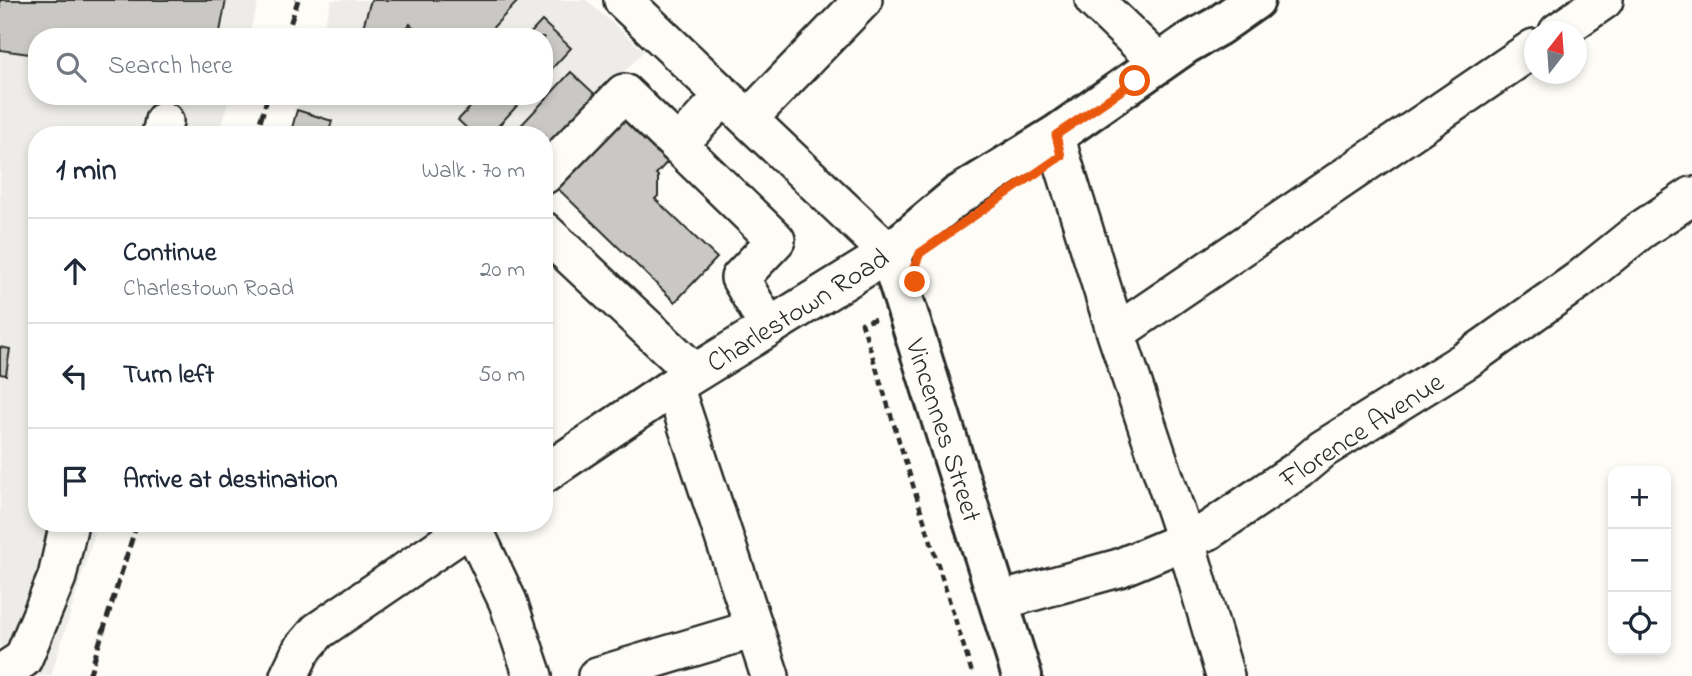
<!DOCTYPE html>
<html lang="en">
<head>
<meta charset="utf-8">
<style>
  body { margin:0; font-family:"Indie Flower",sans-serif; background:#f2f2f3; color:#1f2937 }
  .controls { position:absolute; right:21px; bottom:21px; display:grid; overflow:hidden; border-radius:14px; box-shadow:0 4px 10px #0003 }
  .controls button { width:63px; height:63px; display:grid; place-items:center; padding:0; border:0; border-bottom:2px solid #e0e1e3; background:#fff; color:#1f2937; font:35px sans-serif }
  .compass { position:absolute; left:1524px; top:21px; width:63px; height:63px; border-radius:50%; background:#fff; box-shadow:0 4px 10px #0003; rotate:17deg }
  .stop { position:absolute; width:21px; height:21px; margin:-16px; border:5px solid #ea580c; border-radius:50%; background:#fff }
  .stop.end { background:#ea580c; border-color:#fff; box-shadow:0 2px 7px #0008 }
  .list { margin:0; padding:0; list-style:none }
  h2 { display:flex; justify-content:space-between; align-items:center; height:91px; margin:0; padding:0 28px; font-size:30px }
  h2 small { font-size:23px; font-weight:400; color:#747a83 }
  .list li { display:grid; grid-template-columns:46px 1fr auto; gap:21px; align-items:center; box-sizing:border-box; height:105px; padding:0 28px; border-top:2px solid #e0e1e3 }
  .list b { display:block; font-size:26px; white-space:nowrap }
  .list p { margin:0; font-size:23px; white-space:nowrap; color:#747a83 }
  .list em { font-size:23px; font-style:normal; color:#747a83 }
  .icon { flex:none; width:38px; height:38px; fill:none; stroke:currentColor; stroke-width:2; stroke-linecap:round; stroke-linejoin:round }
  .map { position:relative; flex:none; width:1692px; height:676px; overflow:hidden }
  .search { position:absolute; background:#fff; box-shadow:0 4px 10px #0003; left:28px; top:28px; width:525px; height:77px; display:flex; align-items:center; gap:18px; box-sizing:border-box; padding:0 24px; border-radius:28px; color:#747a83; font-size:26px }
  .panel { position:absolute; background:#fff; box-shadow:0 4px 10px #0003; left:28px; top:126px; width:525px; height:406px; border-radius:28px }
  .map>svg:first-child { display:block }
</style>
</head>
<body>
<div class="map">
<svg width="1692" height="676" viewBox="0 0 1692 676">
  <rect width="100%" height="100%" fill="#fdfcf7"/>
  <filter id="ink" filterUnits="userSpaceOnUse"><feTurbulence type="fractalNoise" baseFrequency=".0143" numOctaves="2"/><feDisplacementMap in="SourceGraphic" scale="14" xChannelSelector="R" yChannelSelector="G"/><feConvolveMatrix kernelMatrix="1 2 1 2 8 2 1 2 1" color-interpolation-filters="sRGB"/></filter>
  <g filter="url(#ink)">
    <!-- built -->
    <path fill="#edece8" d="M 0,0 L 259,0 L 248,37 L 37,37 L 37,96 L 230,96 L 218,135 L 37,135 L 37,523 L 98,523 L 51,676 L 0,676 Z
      M 332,0 L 586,0 L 644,51 L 599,98 L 544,135 L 290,135 L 301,96 L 544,96 L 544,37 L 320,37 Z"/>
    <!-- building -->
    <path fill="#c9c8c4" stroke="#2b2b2b" stroke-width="2" d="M 0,0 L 226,0 L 219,37 L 37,37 L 37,55 L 0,50 Z
      M 371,0 L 519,0 L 484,37 L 413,37 L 418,32 L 410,24 L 399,37 L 360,37 Z
      M 542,21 L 571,48 L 544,77 L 544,37 L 527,37 Z
      M 571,72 L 599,98 L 544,156 L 544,135 L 512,135 Z
      M 481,96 L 526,96 L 490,135 L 474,135 L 458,120 Z
      M 621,107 L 672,157 L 656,174 L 658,176 L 658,196 L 655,199 L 717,258 L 675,302 L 550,181 Z
      M 297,110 L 332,121 L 328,135 L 290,135 Z
      M 0,347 L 10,349 L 6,375 L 0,374 Z"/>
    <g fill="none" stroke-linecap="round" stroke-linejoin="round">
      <defs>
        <path id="minor" d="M 1094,0 L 1159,63
          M 1558,32 L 1604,0
          M 724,96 L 678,145 L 776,240 L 740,278 L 768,326
          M 748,119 L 863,0
          M 161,135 L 164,121
          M 1056,135 L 1061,156 L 1116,333
          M 544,175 L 624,93 L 678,145
          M 544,231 L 695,373
          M 674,386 L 770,676
          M 544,474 L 674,386 L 889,253 L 623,0
          M 472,526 L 508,602 L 533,676
          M 999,601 L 1119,568 L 1208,531 L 1298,470 L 1323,449 L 1466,360 L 1579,280 L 1641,230 L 1692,196
          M 0,674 L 23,659 L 57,577 L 69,523
          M 289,676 L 301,651 L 318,631 L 476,523
          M 597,676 L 754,629
          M 1225,676 L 1186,542 L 1116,333 L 1534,48"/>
        <path id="major" d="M 1022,676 L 889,253 L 957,196 L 1056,135 L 1186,44 L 1218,26 L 1255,0"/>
      </defs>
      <!-- minor casing -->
      <use href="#minor" stroke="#2b2b2b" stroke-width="42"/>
      <!-- major casing -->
      <use href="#major" stroke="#2b2b2b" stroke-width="44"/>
      <!-- path -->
      <path stroke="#2b2b2b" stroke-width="4.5" stroke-dasharray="7 5" stroke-linecap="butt" d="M 875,319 L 862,323 L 973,676
        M 509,531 L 520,523"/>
      <!-- minor -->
      <use href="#minor" stroke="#fdfcf7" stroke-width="37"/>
      <!-- major -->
      <use href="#major" stroke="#fdfcf7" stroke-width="38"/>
      <!-- rail -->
      <path stroke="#2b2b2b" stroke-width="5" stroke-dasharray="10 5" stroke-linecap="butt" d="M 286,37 L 298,0
        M 256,135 L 268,96
        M 89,676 L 137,523"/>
    </g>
  </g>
  <g fill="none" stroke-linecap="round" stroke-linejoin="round" filter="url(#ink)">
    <!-- route -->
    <path stroke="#ea580c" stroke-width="9" d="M 915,282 L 914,268 L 920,253 L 1061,156 L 1056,135 L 1135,81"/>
  </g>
  <g text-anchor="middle" stroke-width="5" stroke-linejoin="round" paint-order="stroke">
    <!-- street labels -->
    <g font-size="28" fill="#2b2b2b" stroke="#fdfcf7">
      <text transform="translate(797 309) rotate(-32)" y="10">Charlestown Road</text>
      <text transform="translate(1361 429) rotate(-33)" y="10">Florence Avenue</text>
      <text transform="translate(945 430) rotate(72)" y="10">Vincennes Street</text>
    </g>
  </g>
</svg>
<div class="controls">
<button>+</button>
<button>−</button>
<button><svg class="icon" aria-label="locate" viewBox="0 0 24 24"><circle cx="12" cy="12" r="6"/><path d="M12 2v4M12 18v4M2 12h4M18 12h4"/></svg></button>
</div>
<svg class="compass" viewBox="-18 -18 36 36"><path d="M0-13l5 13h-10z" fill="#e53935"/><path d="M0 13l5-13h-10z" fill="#747a83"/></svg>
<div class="stop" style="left:1135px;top:81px"></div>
<div class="stop end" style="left:915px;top:282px"></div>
<div class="search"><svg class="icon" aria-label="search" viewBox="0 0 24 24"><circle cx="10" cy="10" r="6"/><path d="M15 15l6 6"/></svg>Search here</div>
<section class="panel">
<h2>1 min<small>Walk · 70 m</small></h2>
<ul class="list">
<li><svg class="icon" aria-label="ahead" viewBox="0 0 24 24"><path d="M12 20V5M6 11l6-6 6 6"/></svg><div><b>Continue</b><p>Charlestown Road</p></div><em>20 m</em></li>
<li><svg class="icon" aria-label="left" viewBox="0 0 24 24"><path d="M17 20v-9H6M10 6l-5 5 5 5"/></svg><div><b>Turn left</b></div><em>50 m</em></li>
<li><svg class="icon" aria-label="arrive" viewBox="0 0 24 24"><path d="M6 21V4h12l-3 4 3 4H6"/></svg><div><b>Arrive at destination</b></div></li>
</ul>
</section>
</div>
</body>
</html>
